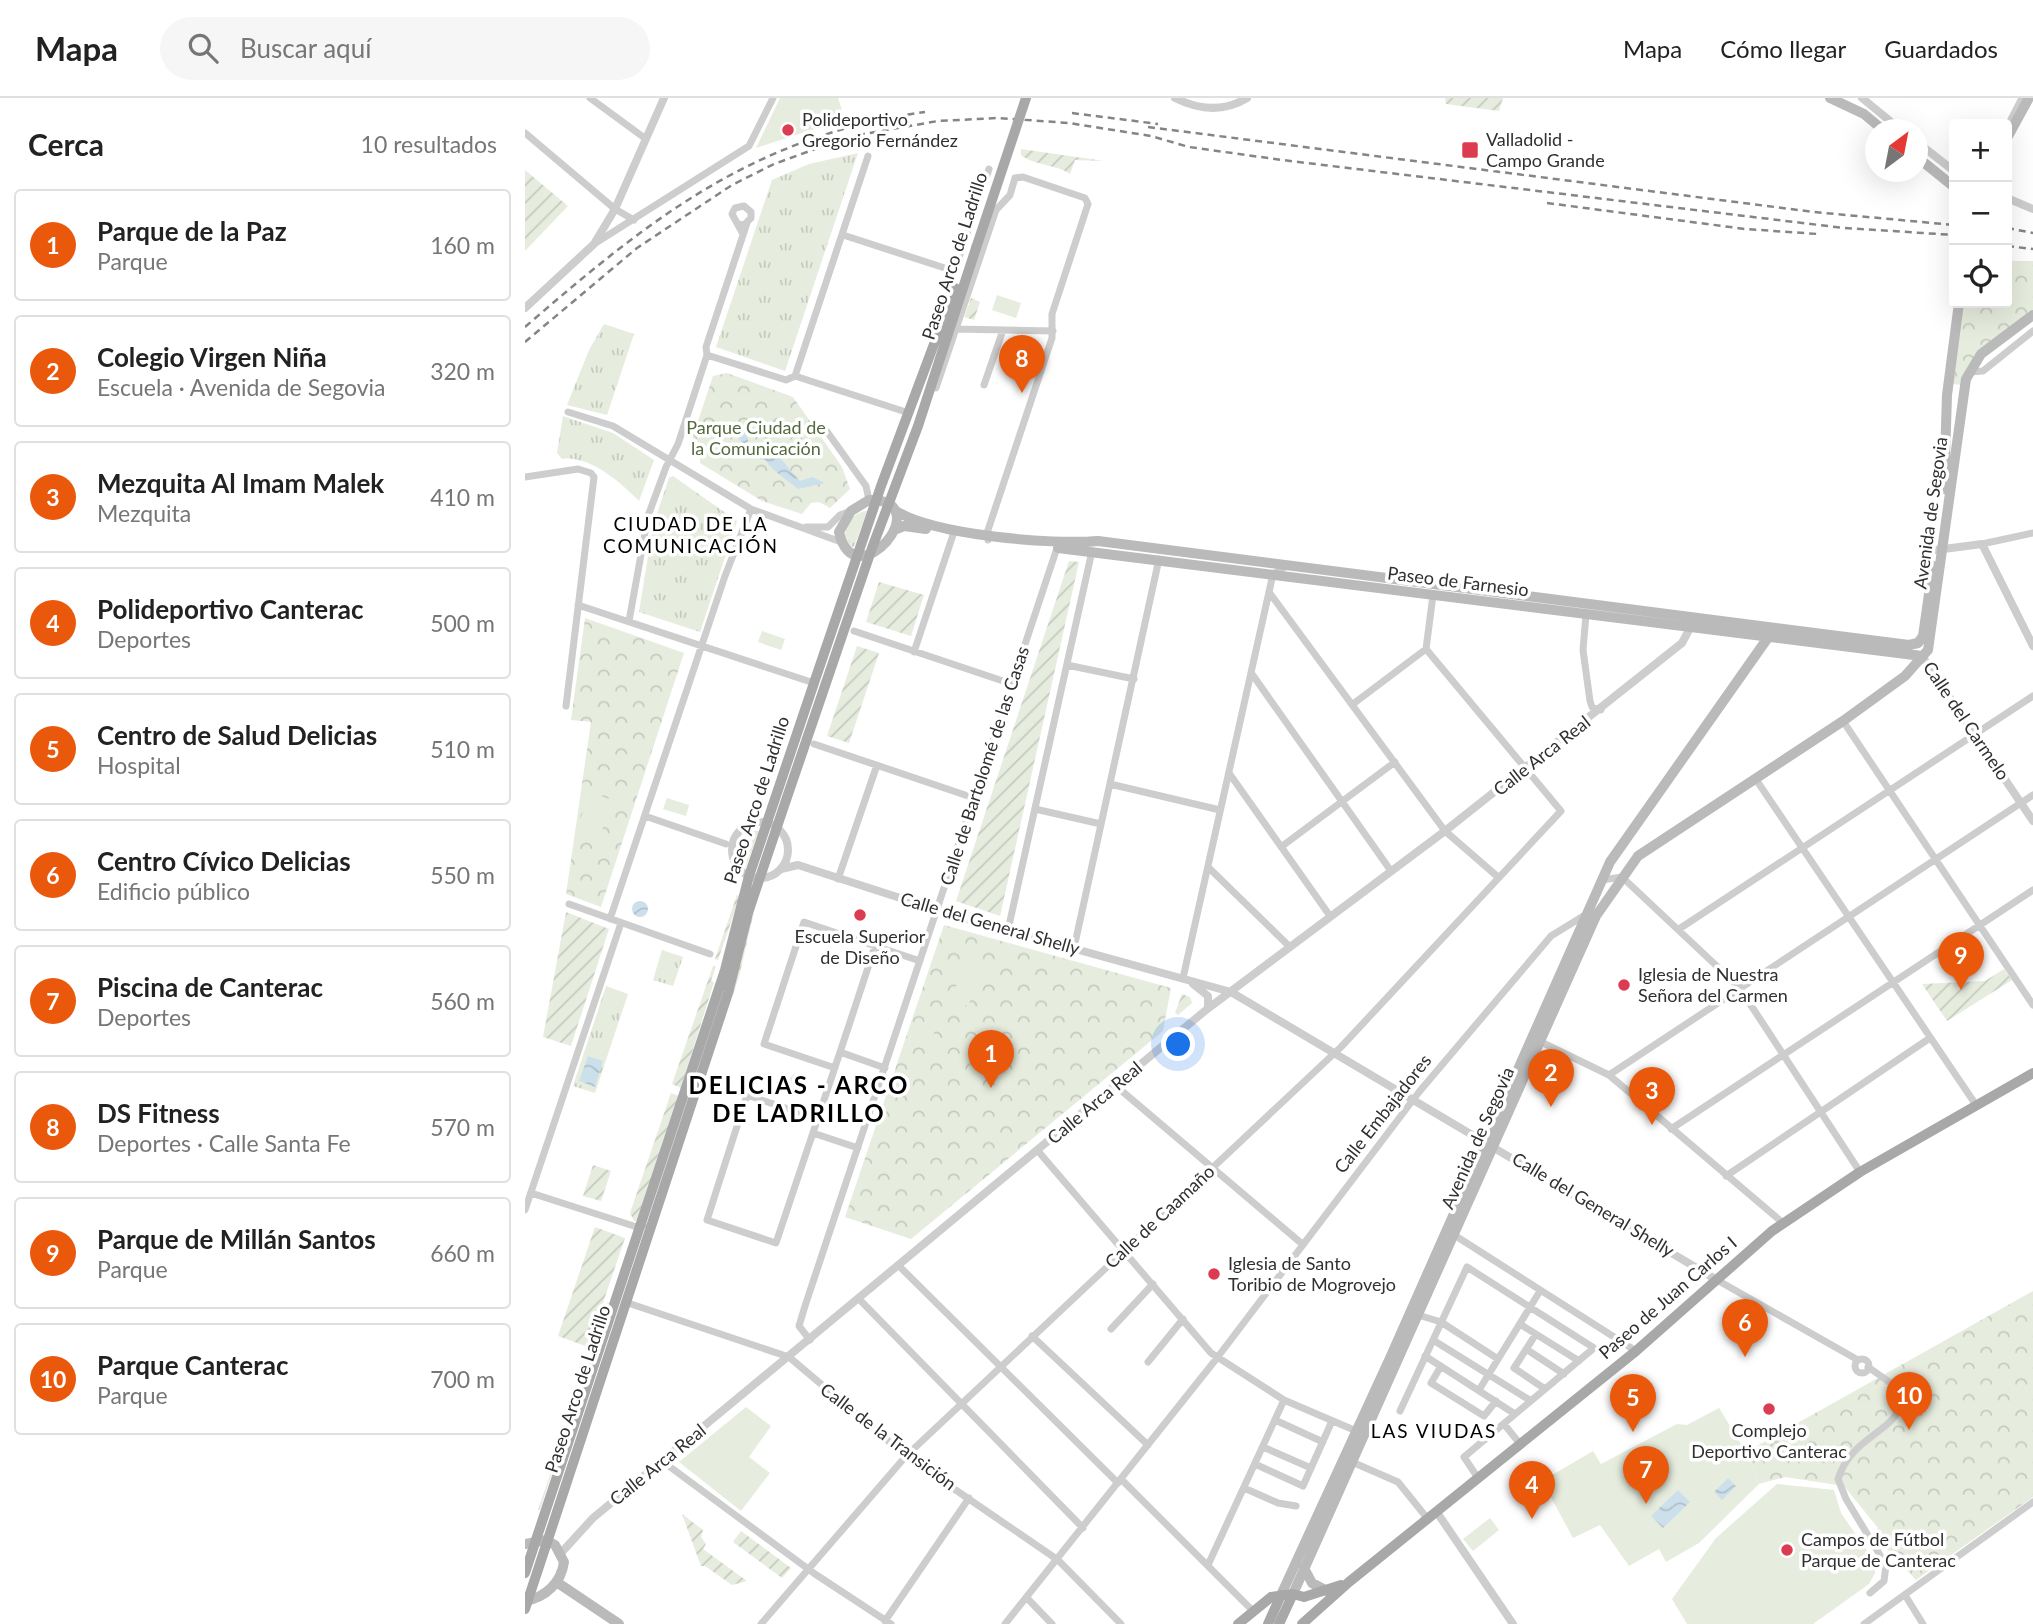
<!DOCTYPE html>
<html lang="es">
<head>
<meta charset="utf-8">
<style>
  body { margin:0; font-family:Lato,sans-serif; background:#f6f6f6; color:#222 }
  .controls { position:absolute; right:21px; top:21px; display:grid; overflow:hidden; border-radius:7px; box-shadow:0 7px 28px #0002 }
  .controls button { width:63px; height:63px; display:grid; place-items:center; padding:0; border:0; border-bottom:2px solid #e0e0e0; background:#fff; color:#222; font:35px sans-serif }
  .compass { position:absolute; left:1340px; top:21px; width:63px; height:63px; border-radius:50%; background:#fff; box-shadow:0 7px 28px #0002; rotate:32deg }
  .you { position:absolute; left:654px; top:947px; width:24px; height:24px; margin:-18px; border:5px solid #fff; border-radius:50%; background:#1a73e8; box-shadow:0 0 0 10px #1a73e833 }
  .badge { display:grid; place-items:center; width:46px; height:46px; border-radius:50%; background:#ea580c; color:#fff; font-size:23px; font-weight:700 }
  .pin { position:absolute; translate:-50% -58px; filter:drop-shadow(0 2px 4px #0008) }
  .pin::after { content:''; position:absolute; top:37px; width:24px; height:21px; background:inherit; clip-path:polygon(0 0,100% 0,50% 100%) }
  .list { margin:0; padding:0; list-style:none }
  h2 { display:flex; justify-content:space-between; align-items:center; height:91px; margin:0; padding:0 28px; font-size:30px }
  h2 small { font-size:23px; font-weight:400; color:#767676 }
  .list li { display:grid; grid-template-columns:46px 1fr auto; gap:21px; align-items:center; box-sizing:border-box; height:112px; margin:0 14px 14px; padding:0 14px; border:2px solid #e0e0e0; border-radius:7px }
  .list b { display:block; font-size:26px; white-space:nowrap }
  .list p { margin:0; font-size:23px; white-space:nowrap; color:#767676 }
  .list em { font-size:23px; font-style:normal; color:#767676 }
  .icon { flex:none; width:38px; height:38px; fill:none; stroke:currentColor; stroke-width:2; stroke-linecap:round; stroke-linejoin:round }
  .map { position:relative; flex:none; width:1508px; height:1526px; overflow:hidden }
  header { display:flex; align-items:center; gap:42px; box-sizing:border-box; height:98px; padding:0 35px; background:#fff; border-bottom:2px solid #e0e0e0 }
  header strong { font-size:33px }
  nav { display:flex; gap:38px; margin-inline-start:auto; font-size:24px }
  .search { width:490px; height:63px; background:#f6f6f6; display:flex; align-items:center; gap:18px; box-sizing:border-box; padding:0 24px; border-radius:38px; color:#767676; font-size:26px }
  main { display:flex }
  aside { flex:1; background:#fff }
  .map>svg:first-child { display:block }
</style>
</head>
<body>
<header>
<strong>Mapa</strong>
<div class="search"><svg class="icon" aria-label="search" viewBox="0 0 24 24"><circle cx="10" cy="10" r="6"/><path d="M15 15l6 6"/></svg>Buscar aquí</div>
<nav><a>Mapa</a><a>Cómo llegar</a><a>Guardados</a></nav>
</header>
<main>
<aside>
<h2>Cerca<small>10 resultados</small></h2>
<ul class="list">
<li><span class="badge">1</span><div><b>Parque de la Paz</b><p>Parque</p></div><em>160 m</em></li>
<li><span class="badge">2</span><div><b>Colegio Virgen Niña</b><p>Escuela · Avenida de Segovia</p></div><em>320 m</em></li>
<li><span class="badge">3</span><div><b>Mezquita Al Imam Malek</b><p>Mezquita</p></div><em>410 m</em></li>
<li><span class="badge">4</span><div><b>Polideportivo Canterac</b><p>Deportes</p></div><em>500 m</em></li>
<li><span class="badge">5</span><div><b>Centro de Salud Delicias</b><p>Hospital</p></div><em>510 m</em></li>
<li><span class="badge">6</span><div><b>Centro Cívico Delicias</b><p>Edificio público</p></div><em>550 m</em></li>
<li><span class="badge">7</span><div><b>Piscina de Canterac</b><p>Deportes</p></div><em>560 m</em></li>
<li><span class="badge">8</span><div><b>DS Fitness</b><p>Deportes · Calle Santa Fe</p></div><em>570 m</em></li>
<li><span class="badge">9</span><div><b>Parque de Millán Santos</b><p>Parque</p></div><em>660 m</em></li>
<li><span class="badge">10</span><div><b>Parque Canterac</b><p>Parque</p></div><em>700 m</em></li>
</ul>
</aside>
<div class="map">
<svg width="1508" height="1526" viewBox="0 0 1508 1526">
  <defs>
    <pattern id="grass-tufts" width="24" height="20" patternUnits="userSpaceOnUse" patternTransform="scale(1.75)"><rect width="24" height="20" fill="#e6ecde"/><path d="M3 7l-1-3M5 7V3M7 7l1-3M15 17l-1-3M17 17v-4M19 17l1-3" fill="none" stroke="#c6cbbf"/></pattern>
    <pattern id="park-crowns" width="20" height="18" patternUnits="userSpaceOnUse" patternTransform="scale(1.75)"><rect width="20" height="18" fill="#e6ecde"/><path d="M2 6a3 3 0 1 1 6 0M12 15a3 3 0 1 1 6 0" fill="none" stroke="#c6cbbf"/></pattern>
    <pattern id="garden-furrows" width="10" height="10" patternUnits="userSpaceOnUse" patternTransform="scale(1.75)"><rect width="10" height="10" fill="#e6ecde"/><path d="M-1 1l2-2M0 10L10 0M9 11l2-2" fill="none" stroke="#c6cbbf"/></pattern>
    <pattern id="water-waves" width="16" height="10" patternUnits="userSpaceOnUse" patternTransform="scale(1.75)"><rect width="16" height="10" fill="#cce0eb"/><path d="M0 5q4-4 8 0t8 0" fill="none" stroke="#b0c0ca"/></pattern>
  </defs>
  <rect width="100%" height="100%" fill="#fff"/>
  <!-- grass -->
  <path fill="url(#grass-tufts)" d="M 333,55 L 260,273 L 191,249 L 247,82 L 284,66 Z
    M 79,226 L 109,236 L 82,317 L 42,307 L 64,252 Z
    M 38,318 L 88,335 L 129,362 L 114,403 C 96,385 65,357 37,361 L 32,355 Z
    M 148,378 L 212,423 L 175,534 L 114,514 L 128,428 L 144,380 Z
    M 342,413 L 329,449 L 326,448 L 320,437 C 322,425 329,414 342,413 Z
    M 229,733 L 234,733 L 220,771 C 207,758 213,739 229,733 Z
    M 137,852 L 158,859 L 148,888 L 128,882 Z
    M 81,888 L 103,896 L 70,995 L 48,988 Z
    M 82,1205 L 84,1205 L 53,1300 L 51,1300 Z
    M 49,1306 L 15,1412 L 13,1412 Z"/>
  <!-- park -->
  <path fill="url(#park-crowns)" d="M 1482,163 L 1508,163 L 1508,213 L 1453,252 L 1437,287 L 1428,286 L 1438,205 L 1482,205 Z
    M 202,275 L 268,299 L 317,369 L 325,391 L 305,410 L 294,404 L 286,405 L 277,416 L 237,403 L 175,365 L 175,351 L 168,355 L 164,350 L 188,278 Z
    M 60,520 L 159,555 L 76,809 L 41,796 L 66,624 L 46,622 Z
    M 419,827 L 646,890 L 638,933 L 386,1141 L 320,1119 Z
    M264 984a8 8 0 1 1 16 0a8 8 0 1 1-16 0Z
    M 1508,1193 L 1508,1399 L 1391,1482 L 1348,1436 L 1353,1430 L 1319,1388 L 1260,1379 L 1234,1386 L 1221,1354 Z"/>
  <!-- garden -->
  <path fill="url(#garden-furrows)" d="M 920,0 L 978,0 L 974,13 L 921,6 Z
    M 496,51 L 579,63 L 550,62 L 545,76 C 531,66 510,68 496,57 Z
    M 0,72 L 43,108 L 0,153 Z
    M 446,200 L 455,204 L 449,222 L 439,219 Z
    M 544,463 L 554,464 L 475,818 L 431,803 Z
    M 354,484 L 399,497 L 386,538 L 341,524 Z
    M 332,548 L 354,555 L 324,645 L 302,638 Z
    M 212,797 L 215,798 L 193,862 L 190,861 Z
    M 231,805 L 214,879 L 174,996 L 227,817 Z
    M 41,814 L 84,831 L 46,948 L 18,939 Z
    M 188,868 L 191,868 L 186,883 L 189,884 L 156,990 L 147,986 Z
    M 1479,871 L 1487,882 L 1422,923 L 1397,886 L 1460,883 Z
    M 657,896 L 665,899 L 667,905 L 653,917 L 650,915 Z
    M 146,995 L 154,998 L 112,1123 L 109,1123 L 105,1115 Z
    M 68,1067 L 86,1073 L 76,1103 L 58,1098 Z
    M 70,1129 L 100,1140 L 63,1249 L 33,1238 Z
    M 157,1416 L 178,1432 L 176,1439 L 181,1446 L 178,1451 L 222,1483 L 207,1487 L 180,1468 L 176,1468 Z
    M 216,1433 L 266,1470 L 257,1480 L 208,1444 Z"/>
  <!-- pitch -->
  <path fill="#e6ecde" d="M 255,0 L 313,0 L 320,21 L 231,50 Z
    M 472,197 L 496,205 L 491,220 L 467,212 Z
    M 237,533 L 260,541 L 256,552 L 233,544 Z
    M 65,694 L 87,702 L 75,738 L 52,730 Z
    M 142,700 L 164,707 L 161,718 L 138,711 Z
    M 444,867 L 461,877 L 442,908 L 425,898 Z
    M 400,921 L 412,925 L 405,948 L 393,944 Z
    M 221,1309 L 246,1328 L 224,1359 L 245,1375 L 216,1413 L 154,1364 Z
    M 1194,1310 L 1221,1354 L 1234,1386 L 1174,1445 L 1141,1464 L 1134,1451 L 1104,1468 L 1075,1427 L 1048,1440 L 1017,1383 L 1068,1353 L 1076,1366 L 1152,1326 L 1162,1327 Z
    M 1252,1386 L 1309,1392 L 1316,1415 L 1349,1463 L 1350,1475 L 1344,1486 L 1288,1526 L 1162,1526 L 1147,1501 L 1191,1440 Z
    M 965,1420 L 974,1432 L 948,1453 L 938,1441 Z"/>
  <!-- water -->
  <path fill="url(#water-waves)" d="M 190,324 L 196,324 L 204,333 L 215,332 L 221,335 L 225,351 L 255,360 L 275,383 L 287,379 L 300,385 L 273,391 C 262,382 248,373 240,362 L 217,357 L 219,347 L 211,337 L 198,339 L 190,334 L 179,340 L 181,332 Z
    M107 811a8 8 0 1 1 16 0a8 8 0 1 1-16 0Z
    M 63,958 L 78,963 L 70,989 L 54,983 Z
    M 1203,1380 L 1211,1388 L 1197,1402 L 1189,1394 Z
    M 1153,1392 L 1165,1404 L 1138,1430 L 1126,1418 Z"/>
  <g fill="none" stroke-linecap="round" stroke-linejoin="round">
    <!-- minor -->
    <path stroke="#cdcdcd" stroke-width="7" d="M 65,0 L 121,41
      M 1482,29 L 1497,0
      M 0,35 L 90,111 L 109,122
      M 213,126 L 219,127 L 226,120 L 226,114 L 219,108 L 210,110 L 207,116 L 218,136
      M 318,137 L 429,173
      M 69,146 L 224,48 L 248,0
      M 431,231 L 528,233
      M 409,233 L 464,71
      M 182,257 L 261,282 L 270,278 L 384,315
      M 1445,274 L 1458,273 L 1508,233
      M 270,278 L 343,58
      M 459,287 L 478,232
      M 411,290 L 471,112 L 485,97 L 490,80
      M 43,314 L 88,328 L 226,411 L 316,444
      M 298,328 L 341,388 L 344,402
      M 0,379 L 53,371 L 66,375 L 69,379 L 41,608
      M 281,429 L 303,429 L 315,417 L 326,413
      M 463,442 L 462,435 L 527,240 L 527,216 L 563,106 L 560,100 L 498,79 L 490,80
      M 1457,446 L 1508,435
      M 744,494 L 920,733 L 973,779
      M 53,507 L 289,585
      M 1061,516 L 1058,552 L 1065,603 L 1067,609 L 1076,612
      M 104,523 L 123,418 L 141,369 L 153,346 L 182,257 L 181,249 L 222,125
      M 329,533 L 487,586
      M 389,554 L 428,437
      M 542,567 L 609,581
      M 727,576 L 866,773
      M 828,606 L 901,551
      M 1318,623 L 1508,907
      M 289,646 L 449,700
      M 704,675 L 805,818
      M 1230,680 L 1451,1007
      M 585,686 L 695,712
      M 510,711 L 576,726
      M 120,718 L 201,746
      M 756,749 L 870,664
      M 683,769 L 765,849
      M 313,781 L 352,667
      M 1077,782 L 1097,779 L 1214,889 L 1335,1074
      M 44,806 L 185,856
      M 85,821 L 200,478 L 226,411
      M 1154,831 L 1508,598
      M 483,832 L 567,453
      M 549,850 L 634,461
      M 658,880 L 748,476 L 762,468
      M 1014,943 L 1084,977 L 1258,1125
      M 315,954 L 360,970
      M 310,970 L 239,946 L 279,824 L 395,863
      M 1084,977 L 1508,697
      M 591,988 L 776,1145
      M 293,1021 L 222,997 L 182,1122 L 251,1145 C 284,1046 318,947 350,848
      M 1146,1031 L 1508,792
      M 288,1035 L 333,1050
      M 513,1053 L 686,1255 L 759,1302 L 836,1335
      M 1201,1078 L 1405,940
      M 6,1095 L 115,1130 L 118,1127
      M 0,1112 L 96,825
      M 926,1135 L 1111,1253
      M 374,1168 L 593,1385
      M 1192,1182 L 1333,1262
      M 334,1201 L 558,1430
      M 100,1204 L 264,1259 L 381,1358 L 533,1462 L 596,1526
      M 893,1217 L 916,1224 L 973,1261
      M 995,1226 L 1054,1263
      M 586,1231 L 628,1186
      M 1011,1236 L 989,1270 L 1020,1291
      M 507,1238 L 623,1347
      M 285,1242 L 274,1228 L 280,1208 L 532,450
      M 908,1242 L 1006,1303
      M 1001,1251 L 1039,1276
      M 900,1258 L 990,1316
      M1330 1268a7 7 0 1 1 14 0a7 7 0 1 1-14 0Z
      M 623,1264 L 658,1221
      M 916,1268 L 906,1285 L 959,1318 L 971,1303
      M 1343,1269 L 1370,1288 L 1376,1305 C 1370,1334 1326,1339 1313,1381 L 1321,1401 L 1361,1467 L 1359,1483 L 1345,1495
      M 954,1292 L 1015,1193
      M 875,1313 L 942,1169 L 1069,1250 L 939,1359 L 953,1380
      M 750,1322 L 798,1344
      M 979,1326 L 995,1346
      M 738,1349 L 786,1370
      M 137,1363 L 290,1476 L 366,1526
      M 827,1364 L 873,1384 L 902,1420
      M 730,1366 L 778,1388 L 807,1323
      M 596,1381 L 727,1512
      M 719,1390 L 753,1405 L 771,1408
      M 683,1467 L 759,1302
      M 1380,1497 L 1398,1526
      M 502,1500 L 527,1526
      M 360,1523 L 444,1400
      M 236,1526 L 381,1358 L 816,949 L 1036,713 L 901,551 L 908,497
      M 480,1526 L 692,1260 L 894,994 L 1026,838 L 1060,817
      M 1339,1526 L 1508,1404"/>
    <!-- tertiary -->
    <path stroke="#cdcdcd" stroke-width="8" d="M 650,0 C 674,12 699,14 722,0
      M 1337,0 L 1376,32
      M 1392,44 L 1429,73
      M 1482,100 L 1508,111
      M 0,210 L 69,146 L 90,111 L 139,0
      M 1411,452 L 1457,446 L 1508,548
      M 1397,558 L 1508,723
      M207 752a28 28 0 1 1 56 0a28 28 0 1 1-56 0Z
      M 256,771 L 273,767 L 431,818 L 706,894 L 1192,1182
      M 668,886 L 683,898 L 683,910
      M 911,1413 L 988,1526
      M 36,1455 L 68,1420 L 681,912 L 920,733 L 1157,545 L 1165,530 L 1153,517"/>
    <!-- secondary -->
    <path stroke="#bababa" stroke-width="10" d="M 1305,0 L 1339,16 L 1358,32
      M 1482,40 L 1504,0
      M 1392,59 L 1428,88
      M 1419,391 L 1422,297 L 1434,205
      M 344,402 C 415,401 330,503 314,434 L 326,413 Z
      M 371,413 C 409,437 527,447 573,443 L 1384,547 L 1393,545 L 1398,538 L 1408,468
      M 369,432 L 379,428 L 401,431
      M 533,450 L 1397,558
      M 0,1446 L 21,1442 L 30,1447 L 39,1464 C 36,1485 21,1499 0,1503
      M 779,1470 L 787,1485 L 802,1493
      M 33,1485 L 94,1526
      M 768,1496 L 1071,818 L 1113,758 L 1318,623 L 1380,578 L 1403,552 L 1441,281 L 1456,256 L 1508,217
      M 756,1497 L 865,1260 L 1085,764 L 1242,541 L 1258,532"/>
    <!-- primary -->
    <path stroke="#a8a8a8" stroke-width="10" d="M 0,1475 L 200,872 L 224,778 L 289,585 L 356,388 L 430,190
      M 0,1511 L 203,895 L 223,815 L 259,708 L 347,450 L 393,328 L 451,150
      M 713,1526 L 746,1499 L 768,1496 L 779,1499 L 816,1487
      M 743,1526 L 756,1497
      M 754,1526 L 768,1496
      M 777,1526 L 824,1484 L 1111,1253 L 1247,1133 L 1335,1074 L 1508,975"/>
    <!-- rail -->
    <path stroke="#858585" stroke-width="2.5" stroke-dasharray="7 5" stroke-linecap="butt" d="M 547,15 L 633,26
      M 623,29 L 1289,114 L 1429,127
      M 1022,105 L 1220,131 L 1293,136
      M 1482,130 L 1508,135
      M 1482,148 L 1508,151
      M 0,229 C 126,120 229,38 400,14
      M 0,244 L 112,150 L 207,87 L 249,66 L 304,46 L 339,36 L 413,23 L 473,20 L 544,25 L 626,38 L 664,49 L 757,62 L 1319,130 L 1429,137"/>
    <!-- primary-bridge -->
    <path stroke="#a8a8a8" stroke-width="10" d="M 451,150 L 501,0"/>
  </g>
  <!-- markers -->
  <g fill="#dc3c51" stroke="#fff" stroke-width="2.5">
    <circle cx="263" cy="32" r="7"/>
    <rect x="936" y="43" width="18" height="18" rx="3.5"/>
    <circle cx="335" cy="817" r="7"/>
    <circle cx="1099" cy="887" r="7"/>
    <circle cx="689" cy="1176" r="7"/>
    <circle cx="1244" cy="1311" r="7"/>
    <circle cx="1262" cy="1452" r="7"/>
  </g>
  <g text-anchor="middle" stroke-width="7" stroke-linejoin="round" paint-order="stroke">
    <!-- poi labels -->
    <g font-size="18" fill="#303030" stroke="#fff" text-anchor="start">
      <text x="277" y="28">Polideportivo<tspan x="277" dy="21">Gregorio Fernández</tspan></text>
      <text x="961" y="48">Valladolid -<tspan x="961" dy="21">Campo Grande</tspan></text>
      <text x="335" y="845" text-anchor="middle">Escuela Superior<tspan x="335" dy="21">de Diseño</tspan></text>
      <text x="1113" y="883">Iglesia de Nuestra<tspan x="1113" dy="21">Señora del Carmen</tspan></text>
      <text x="703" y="1172">Iglesia de Santo<tspan x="703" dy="21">Toribio de Mogrovejo</tspan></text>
      <text x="1244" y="1339" text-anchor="middle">Complejo<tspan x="1244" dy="21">Deportivo Canterac</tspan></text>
      <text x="1276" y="1448">Campos de Fútbol<tspan x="1276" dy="21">Parque de Canterac</tspan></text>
    </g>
    <!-- street labels -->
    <g font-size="18" fill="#303030" stroke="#fff">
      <text transform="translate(430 158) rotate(-72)" y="6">Paseo Arco de Ladrillo</text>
      <text transform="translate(1406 415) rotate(-82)" y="6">Avenida de Segovia</text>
      <text transform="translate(933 484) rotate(7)" y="6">Paseo de Farnesio</text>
      <text transform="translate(1441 623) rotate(56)" y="6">Calle del Carmelo</text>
      <text transform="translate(1017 658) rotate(-38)" y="6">Calle Arca Real</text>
      <text transform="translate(460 668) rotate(-72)" y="6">Calle de Bartolomé de las Casas</text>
      <text transform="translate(232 702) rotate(-72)" y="6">Paseo Arco de Ladrillo</text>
      <text transform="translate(465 826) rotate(16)" y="6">Calle del General Shelly</text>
      <text transform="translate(570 1005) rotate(-40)" y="6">Calle Arca Real</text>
      <text transform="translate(858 1016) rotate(-52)" y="6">Calle Embajadores</text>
      <text transform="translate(953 1040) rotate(-66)" y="6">Avenida de Segovia</text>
      <text transform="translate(1068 1107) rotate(31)" y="6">Calle del General Shelly</text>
      <text transform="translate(635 1119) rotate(-43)" y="6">Calle de Caamaño</text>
      <text transform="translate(1143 1200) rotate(-41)" y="6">Paseo de Juan Carlos I</text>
      <text transform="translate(53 1291) rotate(-72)" y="6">Paseo Arco de Ladrillo</text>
      <text transform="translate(363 1339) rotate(37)" y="6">Calle de la Transición</text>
      <text transform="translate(133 1367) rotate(-39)" y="6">Calle Arca Real</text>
    </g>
    <!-- park labels -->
    <g font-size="18" fill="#55693f" stroke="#fff">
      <text x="231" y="336">Parque Ciudad de<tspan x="231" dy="21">la Comunicación</tspan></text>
    </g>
    <!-- neighbourhood labels -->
    <g font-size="19" letter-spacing="2" fill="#000" stroke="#fff">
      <text x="166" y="433">CIUDAD DE LA<tspan x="166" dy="22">COMUNICACIÓN</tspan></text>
      <text x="909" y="1340">LAS VIUDAS</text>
    </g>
    <!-- district labels -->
    <g font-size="24" font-weight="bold" letter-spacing="2" fill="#000" stroke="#fff">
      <text x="274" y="996">DELICIAS - ARCO<tspan x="274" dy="28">DE LADRILLO</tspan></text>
    </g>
  </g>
</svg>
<div class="controls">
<button>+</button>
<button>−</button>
<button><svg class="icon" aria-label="locate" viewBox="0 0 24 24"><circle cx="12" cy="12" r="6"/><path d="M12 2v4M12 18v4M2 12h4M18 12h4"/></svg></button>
</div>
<svg class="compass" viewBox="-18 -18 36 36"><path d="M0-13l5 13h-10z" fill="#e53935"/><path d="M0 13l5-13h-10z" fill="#767676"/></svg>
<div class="you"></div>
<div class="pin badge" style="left:466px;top:990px">1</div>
<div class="pin badge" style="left:1026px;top:1009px">2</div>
<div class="pin badge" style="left:1127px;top:1027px">3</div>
<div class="pin badge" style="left:1007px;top:1421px">4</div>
<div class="pin badge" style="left:1108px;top:1334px">5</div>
<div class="pin badge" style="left:1220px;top:1259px">6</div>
<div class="pin badge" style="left:1121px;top:1406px">7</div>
<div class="pin badge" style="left:497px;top:295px">8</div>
<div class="pin badge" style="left:1436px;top:892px">9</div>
<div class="pin badge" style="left:1384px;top:1332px">10</div>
</div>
</main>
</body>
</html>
